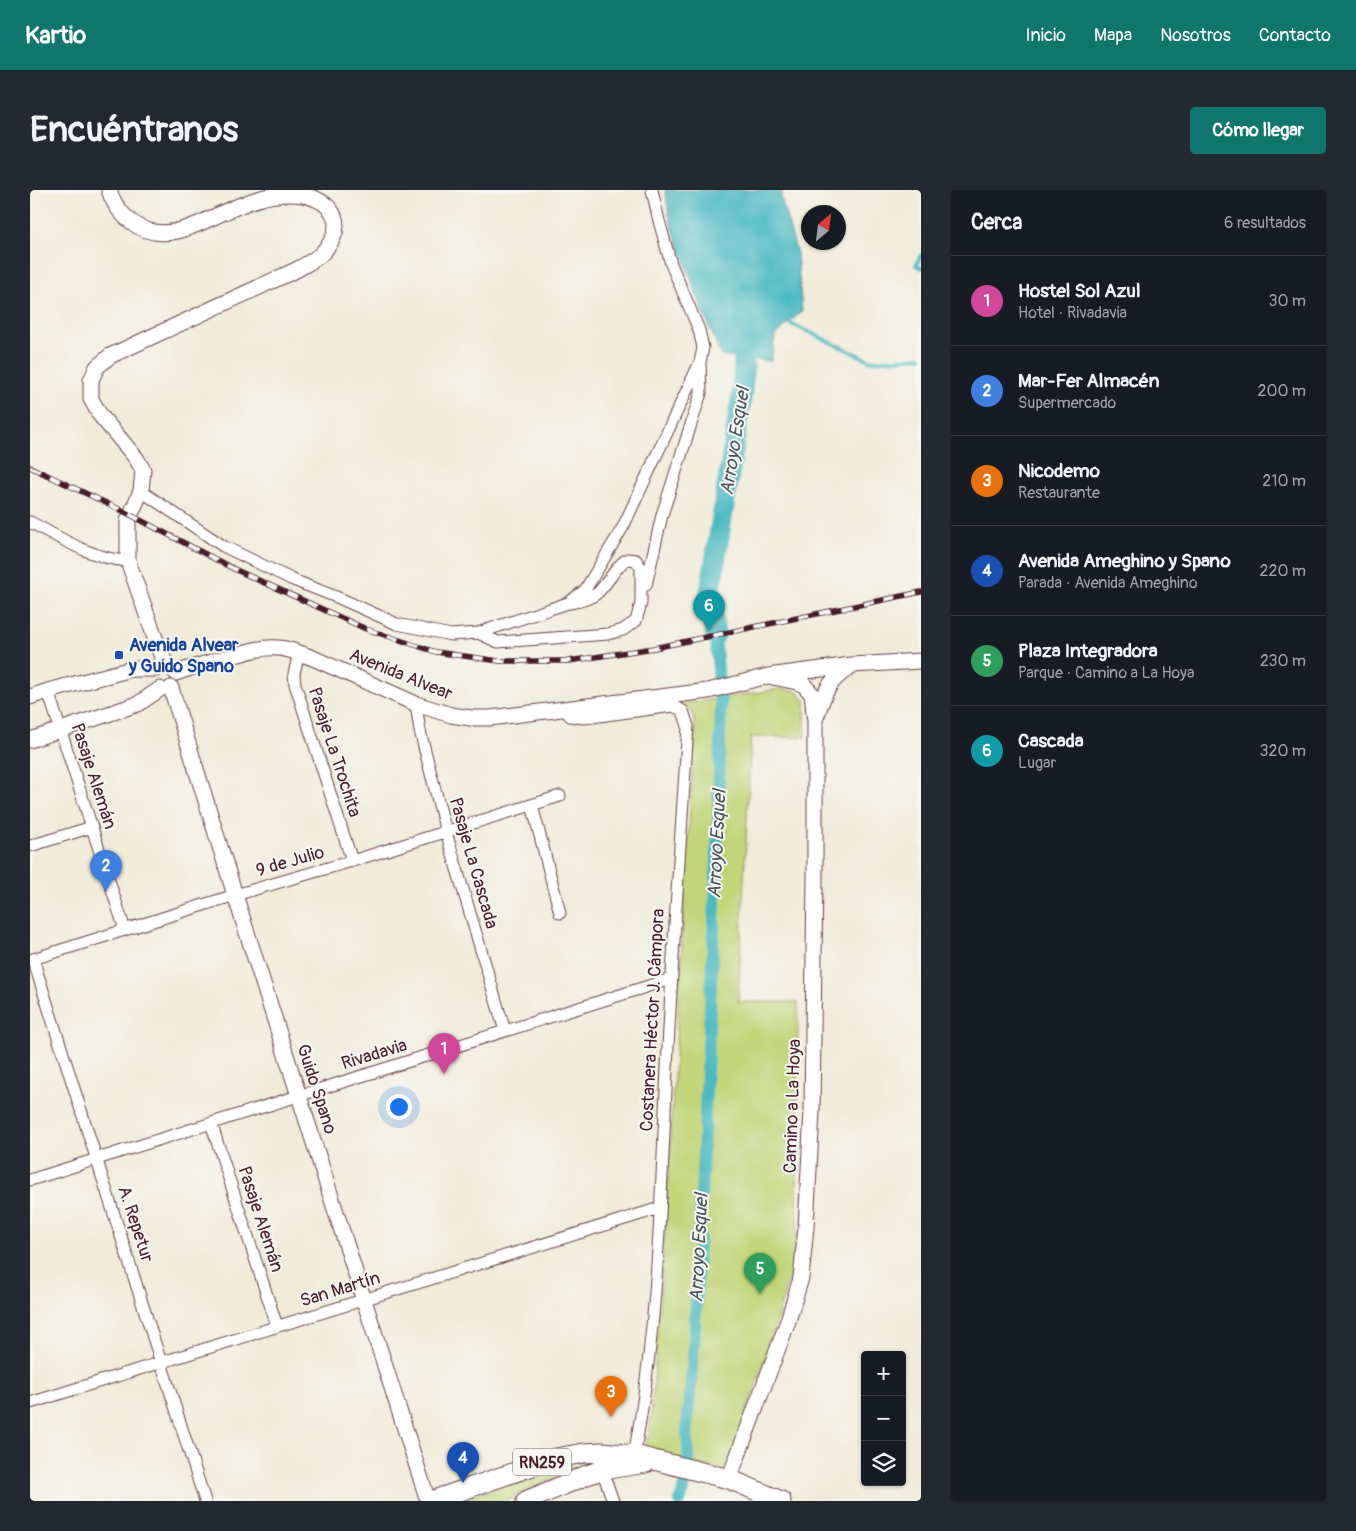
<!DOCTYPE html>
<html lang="es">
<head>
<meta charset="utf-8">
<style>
  body { margin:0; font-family:Pangolin,sans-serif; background:#242831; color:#f1f3f6 }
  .controls { position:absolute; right:15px; bottom:15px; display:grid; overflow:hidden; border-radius:5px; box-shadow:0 1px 4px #0004 }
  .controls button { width:45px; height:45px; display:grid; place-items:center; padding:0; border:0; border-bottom:1px solid #363941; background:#171b24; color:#f1f3f6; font:25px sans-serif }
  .compass { position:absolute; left:771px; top:15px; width:45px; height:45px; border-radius:50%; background:#171b24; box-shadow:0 1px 4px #0004; rotate:28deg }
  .you { position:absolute; left:368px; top:916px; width:18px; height:18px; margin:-12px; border:4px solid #fff; border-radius:50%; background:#1a73e8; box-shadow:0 0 0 8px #1a73e833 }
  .badge { display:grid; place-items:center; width:32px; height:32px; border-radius:50%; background:#0f766e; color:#fff; font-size:16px; font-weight:700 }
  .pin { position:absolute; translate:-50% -41px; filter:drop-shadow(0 1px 2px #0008) }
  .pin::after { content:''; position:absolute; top:26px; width:18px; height:15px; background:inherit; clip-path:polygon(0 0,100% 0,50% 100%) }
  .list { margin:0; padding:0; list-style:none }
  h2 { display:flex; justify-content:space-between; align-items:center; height:65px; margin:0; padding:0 20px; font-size:21px }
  h2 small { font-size:16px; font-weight:400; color:#9ea1a6 }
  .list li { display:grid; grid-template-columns:32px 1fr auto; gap:15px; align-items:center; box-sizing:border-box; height:90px; padding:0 20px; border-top:1px solid #363941 }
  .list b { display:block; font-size:19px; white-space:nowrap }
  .list p { margin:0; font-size:16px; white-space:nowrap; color:#9ea1a6 }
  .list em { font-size:16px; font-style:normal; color:#9ea1a6 }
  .icon { flex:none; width:28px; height:28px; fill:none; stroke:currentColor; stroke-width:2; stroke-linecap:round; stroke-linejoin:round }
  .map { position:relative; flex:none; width:891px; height:1311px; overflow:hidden; border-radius:5px }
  header { display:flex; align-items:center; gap:30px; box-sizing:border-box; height:70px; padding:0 25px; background:#0f766e; color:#fff }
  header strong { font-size:24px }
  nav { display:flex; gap:28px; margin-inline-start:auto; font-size:18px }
  .intro { display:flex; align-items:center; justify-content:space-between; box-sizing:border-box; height:120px; padding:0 30px }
  h1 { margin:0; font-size:35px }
  .button { padding:12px 22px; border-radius:5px; background:#0f766e; color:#fff; font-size:18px; font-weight:700 }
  main { display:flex; gap:30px; padding:0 30px }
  aside { flex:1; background:#171b24; border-radius:5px; box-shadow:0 1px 4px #0004 }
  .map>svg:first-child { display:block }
</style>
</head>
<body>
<header>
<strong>Kartio</strong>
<nav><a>Inicio</a><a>Mapa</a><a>Nosotros</a><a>Contacto</a></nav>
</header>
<div class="intro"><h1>Encuéntranos</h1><a class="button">Cómo llegar</a></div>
<main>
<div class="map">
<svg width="891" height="1311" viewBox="0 0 891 1311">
  <rect width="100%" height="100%" fill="#f6f6f2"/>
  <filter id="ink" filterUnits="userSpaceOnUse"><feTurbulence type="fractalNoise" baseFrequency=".02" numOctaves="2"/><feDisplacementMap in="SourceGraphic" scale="10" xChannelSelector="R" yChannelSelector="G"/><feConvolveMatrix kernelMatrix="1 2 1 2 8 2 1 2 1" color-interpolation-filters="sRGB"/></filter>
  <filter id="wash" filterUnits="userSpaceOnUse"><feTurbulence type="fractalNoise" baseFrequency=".0096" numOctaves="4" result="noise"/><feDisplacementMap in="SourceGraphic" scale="20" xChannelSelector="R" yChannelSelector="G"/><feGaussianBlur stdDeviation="1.12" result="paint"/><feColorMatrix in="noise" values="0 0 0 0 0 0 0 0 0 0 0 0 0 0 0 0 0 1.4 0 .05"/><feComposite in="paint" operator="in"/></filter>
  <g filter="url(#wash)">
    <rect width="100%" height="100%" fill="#f1ebd8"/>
    <!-- green -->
    <path fill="#c2d578" stroke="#867a52" d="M 751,499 L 766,501 L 775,510 L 775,547 L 721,547 L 708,812 L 768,812 L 767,1048 L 762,1068 L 764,1069 L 741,1151 L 696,1281 L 615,1261 L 621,1229 L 635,1039 L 665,535 L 662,522 L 651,514 Z
      M 540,1274 L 543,1280 L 475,1311 L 425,1311 Z"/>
    <!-- water -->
    <path fill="#4bbac2" stroke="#4a6c76" d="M 635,0 L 752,0 L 751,8 L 767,63 L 772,121 L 745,146 L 741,171 L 691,166 L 669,111 L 640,31 Z"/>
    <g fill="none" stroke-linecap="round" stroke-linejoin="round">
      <!-- stream -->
      <path stroke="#4bbac2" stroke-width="4" d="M 891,65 L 886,75 L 891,78
        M 755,131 L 841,171 L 891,167"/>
      <!-- canal -->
      <path stroke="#4bbac2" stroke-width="12" d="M 650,1311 L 658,1284 L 659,1273 L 657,1238 L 664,1155 L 687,668 L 691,515 L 685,445"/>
      <!-- river -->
      <path stroke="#4bbac2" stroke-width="21" d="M 685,445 L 680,402 L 712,204 L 714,175 L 713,141"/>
    </g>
  </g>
  <g filter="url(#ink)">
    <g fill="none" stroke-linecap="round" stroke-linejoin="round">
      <defs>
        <path id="minor" d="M 111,301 L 193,356 L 263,390 L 309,408 L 367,434 L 421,445 L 448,443 L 538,413 L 555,400 L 593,337 L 670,172 L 673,158 L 669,140 L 641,74 L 629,31 L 622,0
          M 0,332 C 31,348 62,369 98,371
          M 616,395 L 632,325 L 671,203 L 670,174
          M 448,443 L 468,452 L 578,444 L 593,440 L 606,431 L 611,413 L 611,378 L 606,370 C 603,370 600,369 598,369 C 588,372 576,397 566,404 C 558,410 549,411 540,413
          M 269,462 L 264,484 L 265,494 L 322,671
          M 18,501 L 95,740
          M 386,514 L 390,541 L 416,642 L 475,841
          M 535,519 L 540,526 L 554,528 L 643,516 L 653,521 L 658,536 C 650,658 641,780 636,901 C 630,1023 627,1146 604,1265
          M 502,615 L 530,723
          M 0,656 L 62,637
          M 3,769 L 175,1311
          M 0,770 L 205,705 L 322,671 L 530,606
          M 181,933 L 247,1136
          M 0,990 L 641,789
          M 0,1213 L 630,1018
          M 572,1280 L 583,1311"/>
        <path id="tertiary" d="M 79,0 C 85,20 102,38 124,42 C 143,45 159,38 175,31 C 207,16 238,0 273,5 C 306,12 317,37 293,62 C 287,69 276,74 268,79 L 80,166 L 67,177 L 61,190 L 61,209 L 70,225 L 106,268 L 113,280 L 111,301 L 98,331 L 98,371 L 130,462 L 137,476
          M 146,483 C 162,477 179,473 195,468 C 213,463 231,456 249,458 C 261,459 272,464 283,468 L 386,514 L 421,525 L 441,528 L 460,528 L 678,501 L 738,486 L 822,475 L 891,471
          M 141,498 L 205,705 L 398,1311
          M 0,507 L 18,501 L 102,479 L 126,479
          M 787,525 C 795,500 799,491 821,476
          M 0,550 L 108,514 L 130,499
          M 699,1289 L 757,1134 L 771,1088 L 776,1037 L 782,921 L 785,686 L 785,531 L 782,504 L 774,495 L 767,492 L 738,486"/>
        <path id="trunk" d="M 401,1311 L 526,1268 L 554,1263 L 572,1262 L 604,1265 L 699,1289 L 751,1311
          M 496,1311 L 557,1285 L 572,1280 L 616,1273"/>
      </defs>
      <!-- minor casing -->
      <use href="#minor" stroke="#633e45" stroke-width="13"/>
      <!-- tertiary casing -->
      <use href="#tertiary" stroke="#633e45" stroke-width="17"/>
      <!-- trunk casing -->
      <use href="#trunk" stroke="#633e45" stroke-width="21"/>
      <!-- minor -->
      <use href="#minor" stroke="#fff" stroke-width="11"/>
      <!-- tertiary -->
      <use href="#tertiary" stroke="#fff" stroke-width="15"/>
      <!-- trunk -->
      <use href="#trunk" stroke="#fff" stroke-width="19"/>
      <defs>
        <path id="rail" d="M 0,277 L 93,321 L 204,379 L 336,439 L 406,462 L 469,471 L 539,471 L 624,458 L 891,402"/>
      </defs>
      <!-- rail casing -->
      <use href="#rail" stroke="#4a1f2b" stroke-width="5.5"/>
      <!-- rail -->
      <use href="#rail" stroke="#f6f6f2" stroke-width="4" stroke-dasharray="11" stroke-linecap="butt"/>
    </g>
  </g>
  <!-- markers -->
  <rect fill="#1a4fb4" stroke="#f6f6f2" stroke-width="2" x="84" y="460" width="10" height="10" rx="2.5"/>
  <g text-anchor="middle" stroke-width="4" stroke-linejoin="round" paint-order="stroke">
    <!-- shield labels -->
    <rect fill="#f6f6f2" stroke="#7e6067" stroke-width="1" x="483" y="1258.5" width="58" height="27" rx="4"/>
    <g font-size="16" font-weight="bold" fill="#4a1f2b">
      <text x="512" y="1278">RN259</text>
    </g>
    <!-- transit labels -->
    <g font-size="18" font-weight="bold" fill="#164399" stroke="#f6f6f2" text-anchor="start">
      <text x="99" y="461">Avenida Alvear<tspan x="99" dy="21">y Guido Spano</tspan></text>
    </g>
    <!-- street labels -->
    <g font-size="18" fill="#4a1f2b" stroke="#f6f6f2">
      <text transform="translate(371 484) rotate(22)" y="6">Avenida Alvear</text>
      <text transform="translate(305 562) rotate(72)" y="6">Pasaje La Trochita</text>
      <text transform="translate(64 586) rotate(72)" y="6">Pasaje Alemán</text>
      <text transform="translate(260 671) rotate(-16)" y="6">9 de Julio</text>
      <text transform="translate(444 673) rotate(74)" y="6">Pasaje La Cascada</text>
      <text transform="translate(622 830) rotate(-87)" y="6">Costanera Héctor J. Cámpora</text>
      <text transform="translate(344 864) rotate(-17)" y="6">Rivadavia</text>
      <text transform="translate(287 899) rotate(72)" y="6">Guido Spano</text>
      <text transform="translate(762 916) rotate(-88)" y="6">Camino a La Hoya</text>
      <text transform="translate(231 1029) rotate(72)" y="6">Pasaje Alemán</text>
      <text transform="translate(106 1034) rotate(72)" y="6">A. Repetur</text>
      <text transform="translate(310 1099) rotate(-17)" y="6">San Martín</text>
    </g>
    <!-- water labels -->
    <g font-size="19" font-style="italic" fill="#4a5560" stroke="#f6f6f2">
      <text transform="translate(704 251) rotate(-81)" y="7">Arroyo Esquel</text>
      <text transform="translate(686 654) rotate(-87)" y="7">Arroyo Esquel</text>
      <text transform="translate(668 1058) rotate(-87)" y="7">Arroyo Esquel</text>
    </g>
  </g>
</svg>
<div class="controls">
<button>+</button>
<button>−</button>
<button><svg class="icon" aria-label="layers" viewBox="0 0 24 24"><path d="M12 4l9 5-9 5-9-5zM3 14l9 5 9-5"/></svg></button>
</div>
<svg class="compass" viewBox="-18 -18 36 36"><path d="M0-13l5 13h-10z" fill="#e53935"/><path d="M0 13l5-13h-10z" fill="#9ea1a6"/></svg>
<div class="you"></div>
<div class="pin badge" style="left:414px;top:884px;background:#d1479c">1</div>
<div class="pin badge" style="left:76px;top:701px;background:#3f7fe0">2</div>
<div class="pin badge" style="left:581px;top:1227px;background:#e8710a">3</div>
<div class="pin badge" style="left:433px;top:1293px;background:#1a4fb4">4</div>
<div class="pin badge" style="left:730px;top:1104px;background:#2e9e5b">5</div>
<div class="pin badge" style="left:679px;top:441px;background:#0f9aa8">6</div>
</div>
<aside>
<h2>Cerca<small>6 resultados</small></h2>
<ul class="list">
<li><span class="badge" style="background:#d1479c">1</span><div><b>Hostel Sol Azul</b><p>Hotel · Rivadavia</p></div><em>30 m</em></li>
<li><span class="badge" style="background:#3f7fe0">2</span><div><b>Mar-Fer Almacén</b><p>Supermercado</p></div><em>200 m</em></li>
<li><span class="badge" style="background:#e8710a">3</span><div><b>Nicodemo</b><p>Restaurante</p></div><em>210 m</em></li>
<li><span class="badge" style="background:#1a4fb4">4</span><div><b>Avenida Ameghino y Spano</b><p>Parada · Avenida Ameghino</p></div><em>220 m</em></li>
<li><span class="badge" style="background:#2e9e5b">5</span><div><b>Plaza Integradora</b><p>Parque · Camino a La Hoya</p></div><em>230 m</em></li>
<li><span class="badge" style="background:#0f9aa8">6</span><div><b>Cascada</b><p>Lugar</p></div><em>320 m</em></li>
</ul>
</aside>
</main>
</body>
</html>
